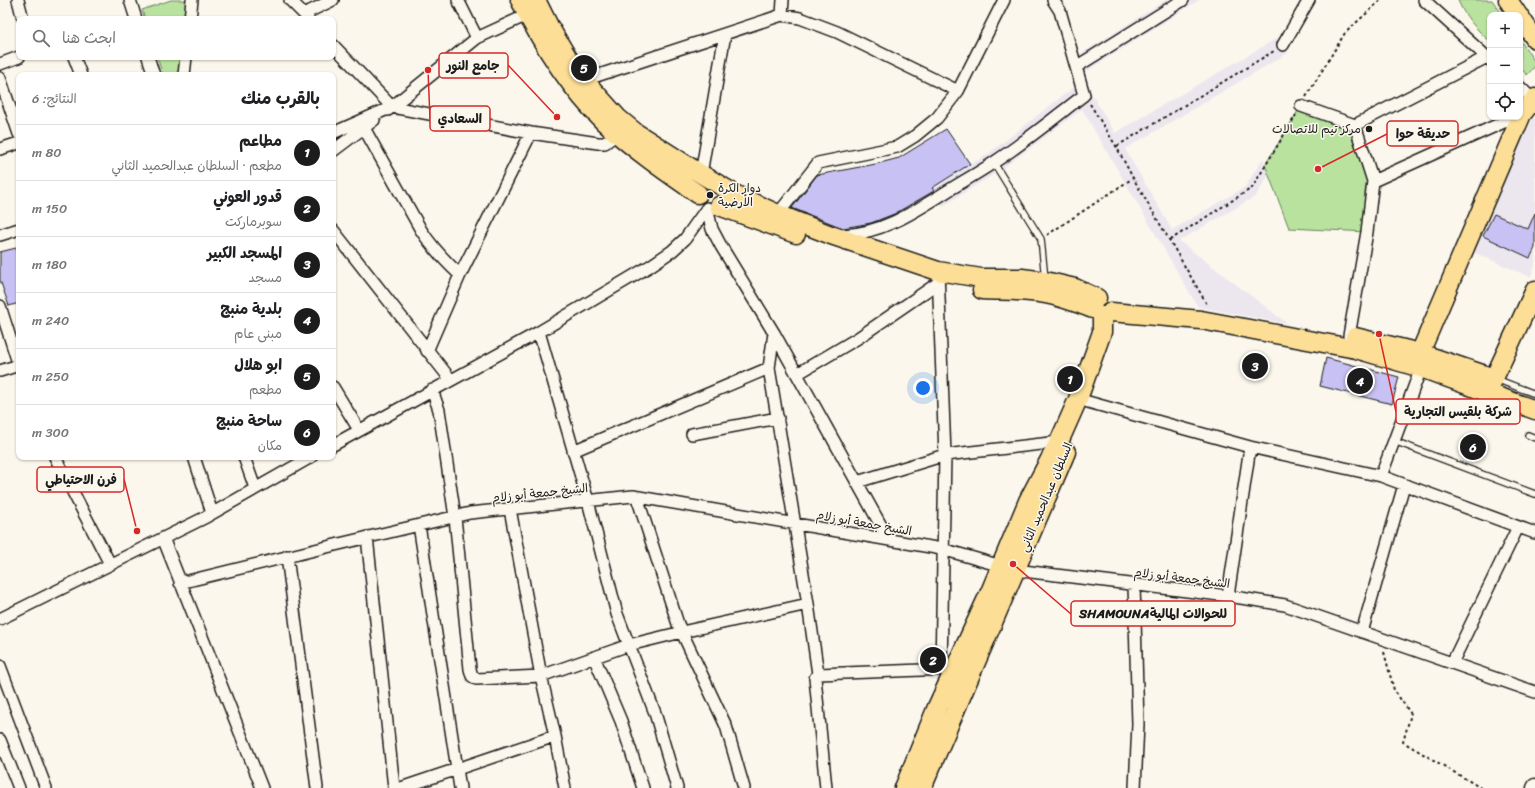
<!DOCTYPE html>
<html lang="ar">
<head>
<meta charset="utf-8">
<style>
  body { margin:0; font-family:Sriracha,"Playpen Sans Arabic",sans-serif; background:#f2f2f2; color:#202124; direction:rtl }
  .controls { position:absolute; right:12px; top:12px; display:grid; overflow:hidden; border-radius:8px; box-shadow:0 1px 3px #0004 }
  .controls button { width:36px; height:36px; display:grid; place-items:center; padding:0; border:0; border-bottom:1px solid #e0e0e0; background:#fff; color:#202124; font:20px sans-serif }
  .you { position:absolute; left:923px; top:388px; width:14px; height:14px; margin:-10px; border:3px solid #fff; border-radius:50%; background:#1a73e8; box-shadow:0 0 0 6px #1a73e833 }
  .badge { display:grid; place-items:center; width:26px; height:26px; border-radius:50%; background:#1c1c1c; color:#fff; font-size:13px; font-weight:700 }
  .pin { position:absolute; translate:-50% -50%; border:2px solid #fff; box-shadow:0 1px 4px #0006 }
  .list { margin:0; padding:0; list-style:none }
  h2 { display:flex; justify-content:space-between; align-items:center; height:52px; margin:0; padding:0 16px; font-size:17px }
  h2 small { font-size:13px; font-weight:400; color:#757577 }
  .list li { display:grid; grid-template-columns:26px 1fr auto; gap:12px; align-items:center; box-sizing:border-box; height:56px; padding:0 16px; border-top:1px solid #e0e0e0 }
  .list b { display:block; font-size:15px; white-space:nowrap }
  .list p { margin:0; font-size:13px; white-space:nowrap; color:#757577 }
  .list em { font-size:13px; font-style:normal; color:#757577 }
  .icon { flex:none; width:22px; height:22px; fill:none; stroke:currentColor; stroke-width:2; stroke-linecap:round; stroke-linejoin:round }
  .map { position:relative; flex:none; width:1535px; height:788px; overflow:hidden; direction:ltr }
  .search { position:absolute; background:#fff; box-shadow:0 1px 3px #0004; left:16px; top:16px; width:320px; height:44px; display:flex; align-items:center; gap:10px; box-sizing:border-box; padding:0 14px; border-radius:8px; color:#757577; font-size:15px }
  .panel { position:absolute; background:#fff; box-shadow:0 1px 3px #0004; left:16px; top:72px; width:320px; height:388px; border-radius:8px; direction:rtl }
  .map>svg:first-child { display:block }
</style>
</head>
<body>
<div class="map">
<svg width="1535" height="788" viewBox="0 0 1535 788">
  <rect width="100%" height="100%" fill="#fbf7ec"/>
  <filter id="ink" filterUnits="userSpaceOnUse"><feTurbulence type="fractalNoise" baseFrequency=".025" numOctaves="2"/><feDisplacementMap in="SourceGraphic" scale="8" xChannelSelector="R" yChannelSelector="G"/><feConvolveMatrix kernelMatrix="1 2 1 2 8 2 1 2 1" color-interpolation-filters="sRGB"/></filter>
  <g filter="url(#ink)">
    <!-- built -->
    <path fill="#ece7ee" d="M 1166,0 L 1199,0 L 1085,72 L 1090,91 L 1115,133 L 1279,37 L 1288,53 L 1125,149 L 1172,230 L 1245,187 L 1263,158 L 1269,174 L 1256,196 L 1179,241 L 1288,324 L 1198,307 L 1082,109 L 999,171 L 943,206 L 932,188 L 988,154 L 1075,86 L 1068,62 Z
      M 1533,117 L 1535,120 L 1535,266 L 1530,277 L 1471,251 Z"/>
    <!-- green -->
    <path fill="#b9e29f" stroke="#6a7f5e" d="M 171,0 L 188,0 L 186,19 L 145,19 L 142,10 Z
      M 1458,0 L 1492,0 L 1503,15 L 1490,15 L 1490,41 C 1479,33 1462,13 1458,0 Z
      M 1520,40 L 1535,62 L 1535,66 L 1527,75 L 1520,67 Z
      M 157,57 L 181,57 L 178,75 L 163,75 Z
      M 1301,106 L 1355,125 L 1373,181 L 1367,232 L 1289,228 L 1265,165 Z"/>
    <!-- building -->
    <path fill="#c8c2f4" stroke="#1c1c1c" d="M 946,129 L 970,164 L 932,188 L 934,191 L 894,214 L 871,223 L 843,228 L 792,208 L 817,175 L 876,164 L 899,158 Z
      M 1535,213 L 1535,248 L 1530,258 L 1483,236 L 1494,214 L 1528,229 Z
      M 16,248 L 19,256 L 19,303 L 9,306 L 0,280 L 0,252 Z
      M 1326,358 L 1399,377 L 1392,404 L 1320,386 Z"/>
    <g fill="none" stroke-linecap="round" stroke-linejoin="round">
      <defs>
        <path id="service" d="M 994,163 L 1041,239 L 1045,279
          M 1496,379 L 1535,394
          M 1528,435 L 1535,438
          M 1394,441 L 1535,494"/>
        <path id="minor" d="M 18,0 L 23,19
          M 130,0 L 136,19
          M 290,0 L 308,18
          M 458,0 L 477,38
          M 1424,0 L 1490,60
          M 304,14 L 333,0
          M 782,15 L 783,0
          M 190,19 L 192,0
          M 333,45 L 392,107
          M 1283,45 L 1309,0
          M 74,57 L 81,75
          M 148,57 L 154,75
          M 0,64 L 19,57
          M 1076,67 L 1183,0
          M 184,75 L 186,57
          M 0,78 L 19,134
          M 584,80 L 782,15 L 800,18 L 837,32 L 958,91
          M 1520,87 L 1533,100
          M 1301,106 L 1355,125 L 1373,181 L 1367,232 L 1349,336
          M 388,110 L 477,38 L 527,15
          M 1355,125 L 1487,57
          M 364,128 L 421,230 C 432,247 445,261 460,275
          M 333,133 L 392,107 L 531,133 L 598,143 L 605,143 L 617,134
          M 0,149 L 19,143
          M 333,151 L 374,120
          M 701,174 L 725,34
          M 1373,181 L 1515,117
          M 707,208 L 712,229 L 721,246 L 774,333 L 889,540
          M 778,214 L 818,163 L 897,147 L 915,136 L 937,118 L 958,91 L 1004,0
          M 333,230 L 451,380
          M 0,235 L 19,229
          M 843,235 C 883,233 914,212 946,192 C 962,182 978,173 993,163 C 1025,142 1054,118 1084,95 L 1060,11 L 1053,0
          M 938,271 L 945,455 L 941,668
          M 0,306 L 19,366
          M 539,332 L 588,501 L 617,614 L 655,713 L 677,788
          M 774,333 L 769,368 L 808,604 L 818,674
          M 427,351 L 460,275 L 531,133
          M 0,371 L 19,365
          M 797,374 L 858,338 L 938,283
          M 333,387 L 359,430
          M 432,390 L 439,410 L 455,517 L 470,669 L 472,676 L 476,679 L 541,676 L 629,645 L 682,632 L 808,604
          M 1088,402 L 1250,447 L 1381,476 L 1535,533
          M 692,434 L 778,418
          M 333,445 L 539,332 L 650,266 L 672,251 L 685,239 L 707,208
          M 573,451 L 769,368
          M 55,457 L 110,564
          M 194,457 L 212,513
          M 244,457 L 255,488
          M 1381,476 L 1421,368
          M 857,482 L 945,455 L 1059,442
          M 637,497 L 678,624 L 726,726 L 744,788
          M 419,525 L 460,788
          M 367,537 L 394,788
          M 163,538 L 262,788
          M 287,556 L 317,788
          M 180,583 L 335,545 L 470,513 L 633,496 L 942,549 L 1015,570 L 1228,596 L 1285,605 L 1535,692
          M 1134,585 L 1138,724 L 1135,788
          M 1228,596 L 1250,447
          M 0,619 L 206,517 L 311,457
          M 1362,632 L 1404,485
          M 594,657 L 621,721 L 643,788
          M 1452,663 L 1518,527
          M 0,666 L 46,788
          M 555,736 L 565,788
          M 0,740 L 19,788
          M 401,788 L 555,736 L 541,676 L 510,509
          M 826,788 L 815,678 L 818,674 L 948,669"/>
        <path id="tertiary" d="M 1534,788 L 1535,786"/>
        <path id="primary" d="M 520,0 C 542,44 569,87 604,122 C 633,149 666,172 698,194
          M 536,0 L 549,26 L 568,58 L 584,80 L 618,118 L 635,132 L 701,174 L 740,197 L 778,214 L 831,235 L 938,271 L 981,278 L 1022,278 L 1045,281 L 1075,288 L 1097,298
          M 1508,0 L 1518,15
          M 1520,17 L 1535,39
          M 719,206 L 796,234
          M 982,290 C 1003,291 1024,290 1045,294 C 1062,297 1077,303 1093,309
          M 1111,312 L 1201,320 L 1356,349 L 1421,368 L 1535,410
          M 1355,337 L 1420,353 L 1494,378
          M 1420,353 L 1522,114 L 1535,98
          M 1489,389 L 1535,290
          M 904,788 L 937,707 L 990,592 L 1028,501 L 1059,442 L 1078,399 L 1102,332 L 1102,316
          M 922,788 L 1066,452"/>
      </defs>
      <!-- service casing -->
      <use href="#service" stroke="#1c1c1c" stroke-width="8"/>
      <!-- minor casing -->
      <use href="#minor" stroke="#1c1c1c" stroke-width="14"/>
      <!-- tertiary casing -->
      <use href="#tertiary" stroke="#1c1c1c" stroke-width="17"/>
      <!-- primary casing -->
      <use href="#primary" stroke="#1c1c1c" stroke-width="21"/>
      <!-- path -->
      <path stroke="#1c1c1c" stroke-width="2" stroke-dasharray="3 3" stroke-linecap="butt" d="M 1306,97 L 1345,33 L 1381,0
        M 1090,104 L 1116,146 L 1133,178 L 1208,306
        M 1117,146 L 1274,51
        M 1047,235 L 1133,178
        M 1170,240 L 1252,188 L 1296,115
        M 1384,652 L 1394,690 L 1411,714 L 1403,742 L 1481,788"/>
      <!-- service -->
      <use href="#service" stroke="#fbf7ec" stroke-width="5.5"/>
      <!-- minor -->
      <use href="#minor" stroke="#fbf7ec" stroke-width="11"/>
      <!-- tertiary -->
      <use href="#tertiary" stroke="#fbf7ec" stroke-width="14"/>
      <!-- primary -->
      <use href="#primary" stroke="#fcde96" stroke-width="18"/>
    </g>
  </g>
  <!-- markers -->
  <g fill="#1c1c1c" stroke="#fbf7ec" stroke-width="1.5">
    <circle cx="1369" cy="129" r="4"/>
    <circle cx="710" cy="195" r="4"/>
  </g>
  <g text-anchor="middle" stroke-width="3" stroke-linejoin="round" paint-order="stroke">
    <!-- poi labels -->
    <g font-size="12" fill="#1c1c1c" stroke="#fbf7ec" text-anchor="end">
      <text x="1361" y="133">مركز تيم للاتصالات</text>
      <text x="718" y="192" text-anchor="start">دوار الكرة<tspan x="718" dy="14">الأرضية</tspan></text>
    </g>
    <!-- street labels -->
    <g font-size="12" fill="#1c1c1c" stroke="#fbf7ec">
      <text transform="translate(540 493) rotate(-6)" y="4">الشيخ جمعة أبو زلام</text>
      <text transform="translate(1046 497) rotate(-67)" y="4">السلطان عبدالحميد الثاني</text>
      <text transform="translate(864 523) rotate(10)" y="4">الشيخ جمعة أبو زلام</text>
      <text transform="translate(1182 578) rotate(7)" y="4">الشيخ جمعة أبو زلام</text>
    </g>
  </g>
  <!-- callouts -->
  <path fill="none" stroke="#d62828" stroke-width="1.5" d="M557 117L508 65M428 70L430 119M1318 169L1387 134M1379 334L1396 412M137 531L124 479M1013 564L1071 614"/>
  <g fill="#d62828" stroke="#fbf7ec" stroke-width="1.5">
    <circle cx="557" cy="117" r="4"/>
    <circle cx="428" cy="70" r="4"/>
    <circle cx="1318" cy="169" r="4"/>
    <circle cx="1379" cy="334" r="4"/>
    <circle cx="137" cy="531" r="4"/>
    <circle cx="1013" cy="564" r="4"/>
  </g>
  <g fill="#fbf7ec" stroke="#d62828" stroke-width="1.5">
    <rect x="439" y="53" width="69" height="25" rx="4"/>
    <rect x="430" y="106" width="60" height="25" rx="4"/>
    <rect x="1387" y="121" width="71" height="25" rx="4"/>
    <rect x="1396" y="399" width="124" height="25" rx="4"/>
    <rect x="37" y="467" width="87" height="25" rx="4"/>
    <rect x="1071" y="601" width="164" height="25" rx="4"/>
  </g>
  <g font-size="13" text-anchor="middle" font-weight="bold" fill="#1c1c1c">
    <text x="473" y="70">جامع النور</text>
    <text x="460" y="123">السعادي</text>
    <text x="1423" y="138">حديقة حوا</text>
    <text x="1458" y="416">شركة بلقيس التجارية</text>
    <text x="81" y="484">فرن الاحتياطي</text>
    <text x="1153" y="618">SHAMOUNAللحوالات المالية</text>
  </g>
</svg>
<div class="controls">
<button>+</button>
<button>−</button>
<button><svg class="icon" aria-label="locate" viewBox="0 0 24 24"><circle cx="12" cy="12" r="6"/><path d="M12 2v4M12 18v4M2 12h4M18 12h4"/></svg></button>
</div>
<div class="you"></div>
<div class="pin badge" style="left:1070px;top:379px">1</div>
<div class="pin badge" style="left:933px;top:660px">2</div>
<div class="pin badge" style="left:1255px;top:366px">3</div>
<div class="pin badge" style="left:1360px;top:381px">4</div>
<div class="pin badge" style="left:584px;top:68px">5</div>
<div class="pin badge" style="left:1473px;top:447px">6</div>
<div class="search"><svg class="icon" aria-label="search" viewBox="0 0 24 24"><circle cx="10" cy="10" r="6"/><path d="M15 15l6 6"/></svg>ابحث هنا</div>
<section class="panel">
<h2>بالقرب منك<small>النتائج: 6</small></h2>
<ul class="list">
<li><span class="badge">1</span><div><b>مطاعم</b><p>مطعم · السلطان عبدالحميد الثاني</p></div><em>80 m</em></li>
<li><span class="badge">2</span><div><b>قدور العوني</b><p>سوبرماركت</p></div><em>150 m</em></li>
<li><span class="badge">3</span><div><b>المسجد الكبير</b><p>مسجد</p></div><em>180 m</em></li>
<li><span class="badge">4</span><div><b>بلدية منبج</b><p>مبنى عام</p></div><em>240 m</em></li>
<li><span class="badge">5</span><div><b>ابو هلال</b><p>مطعم</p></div><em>250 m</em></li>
<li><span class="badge">6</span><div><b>ساحة منبج</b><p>مكان</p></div><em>300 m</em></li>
</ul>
</section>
</div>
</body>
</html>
